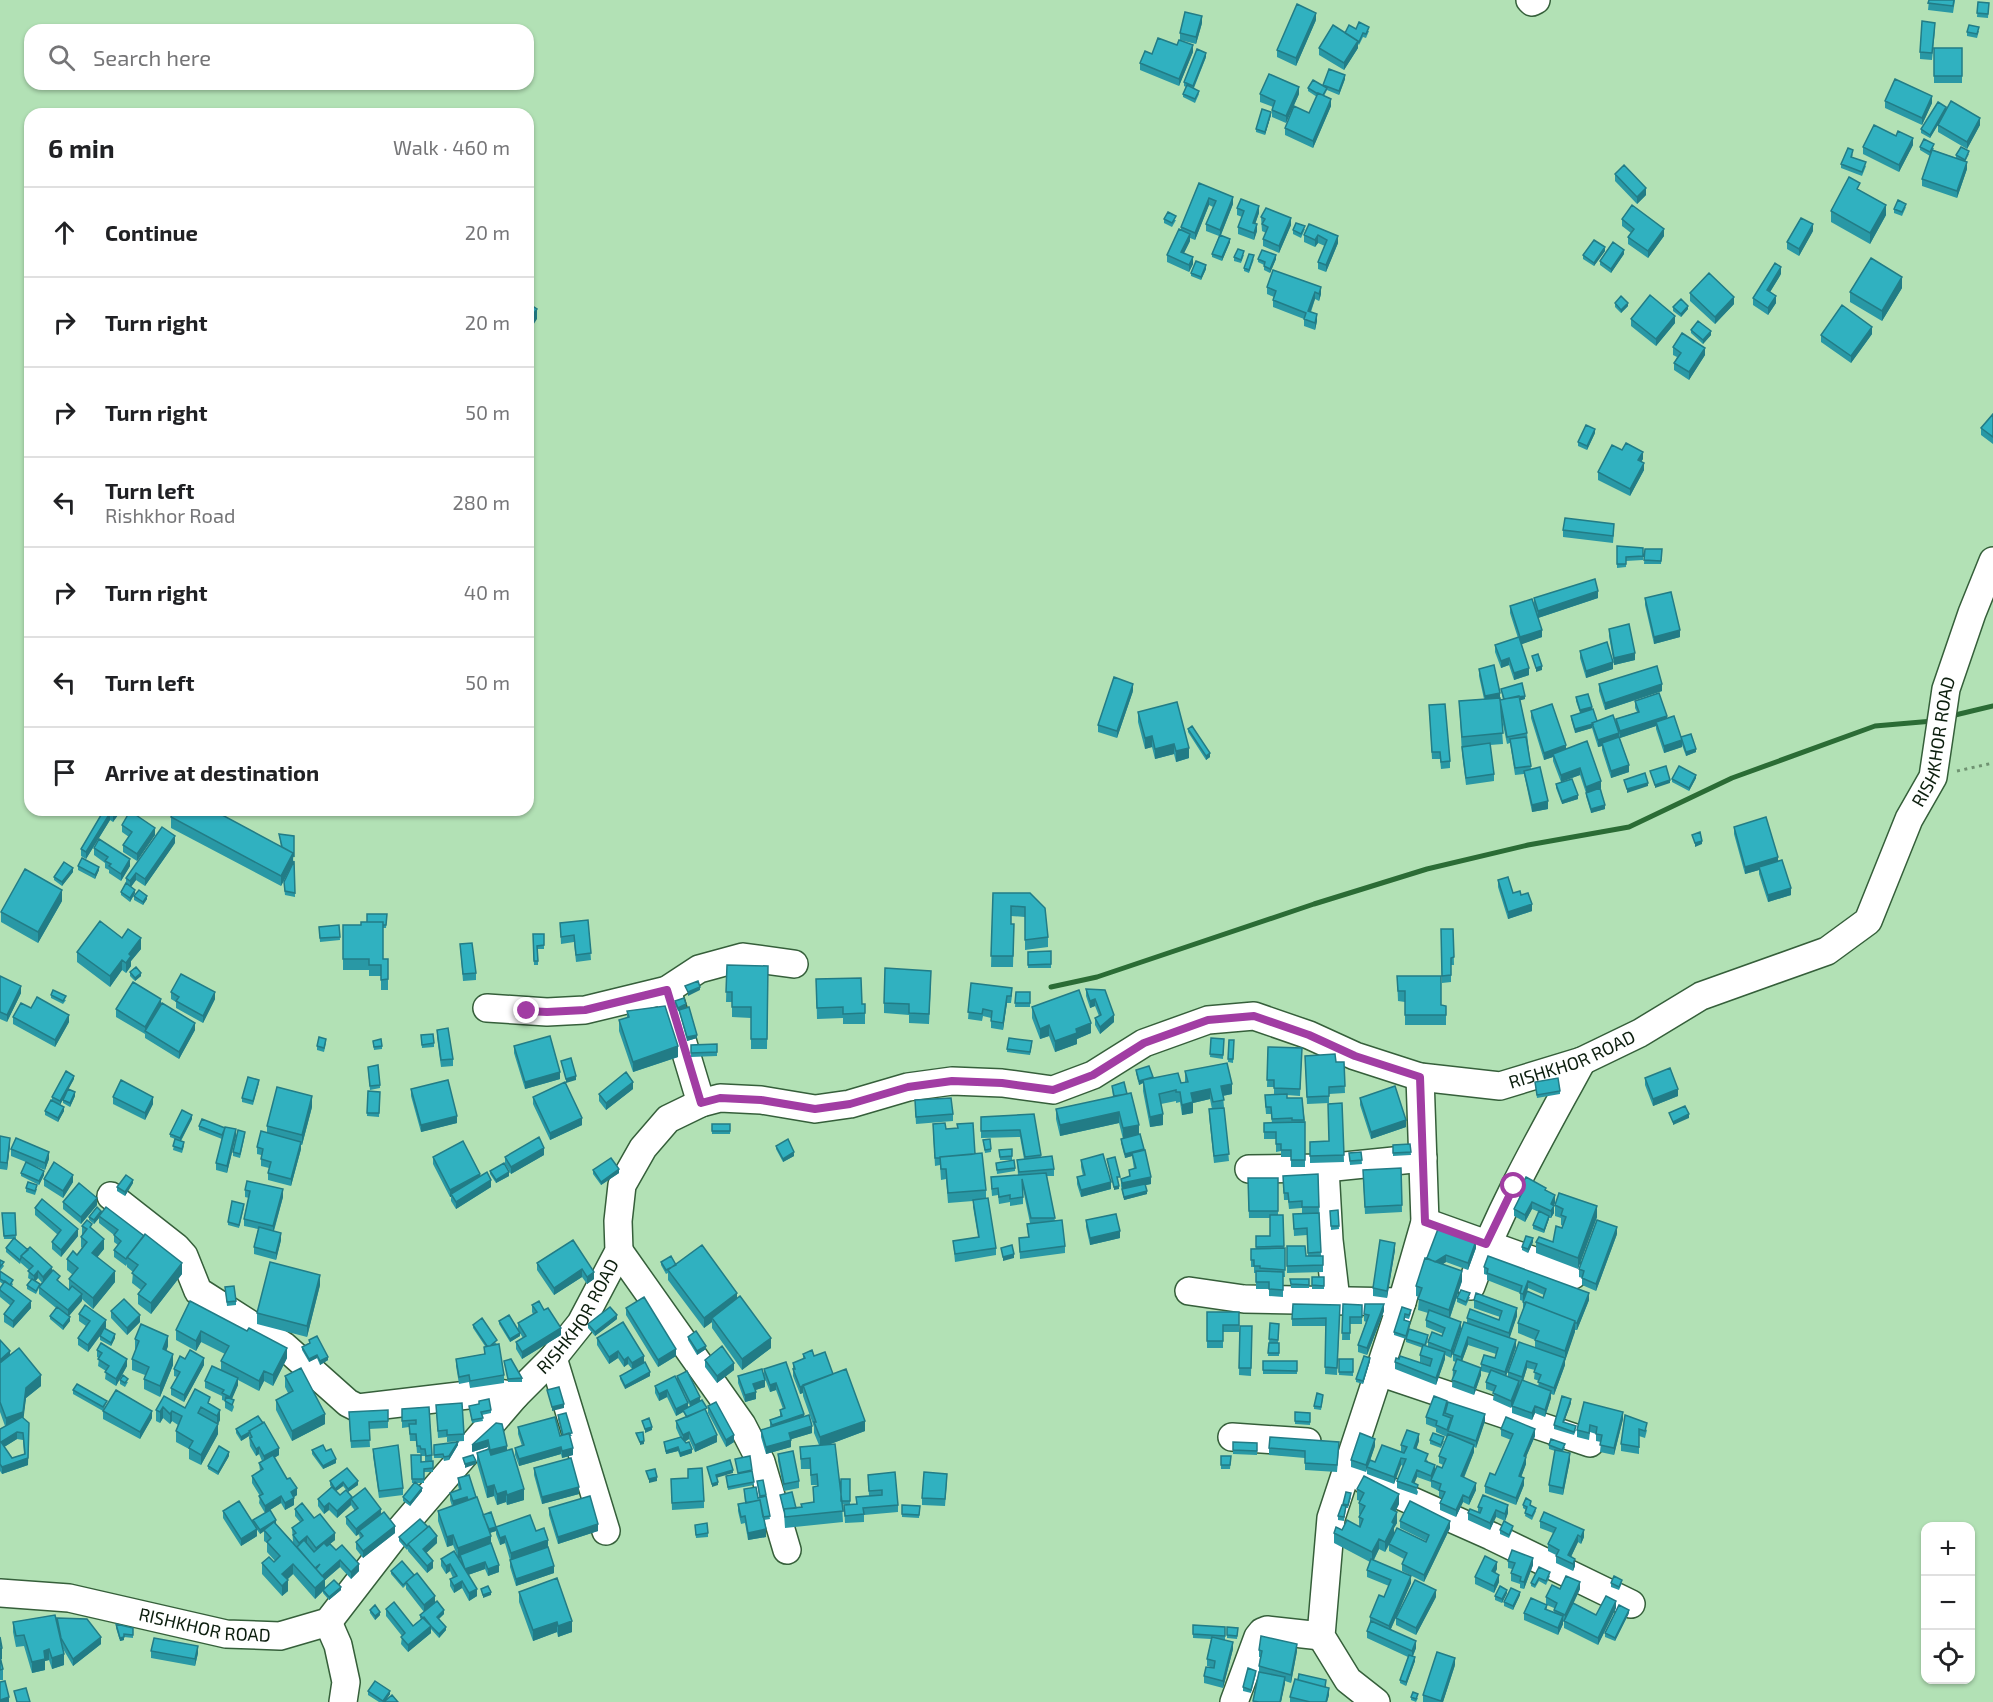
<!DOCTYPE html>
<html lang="en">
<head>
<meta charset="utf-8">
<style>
  body { margin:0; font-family:"Exo 2",sans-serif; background:#f2f2f2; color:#202124 }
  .controls { position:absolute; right:18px; bottom:18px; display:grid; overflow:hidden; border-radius:12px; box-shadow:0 2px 4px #0004 }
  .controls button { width:54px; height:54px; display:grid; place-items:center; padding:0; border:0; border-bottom:2px solid #e0e0e0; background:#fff; color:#202124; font:30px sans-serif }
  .stop { position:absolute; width:18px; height:18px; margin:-14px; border:4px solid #a13da3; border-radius:50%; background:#fff }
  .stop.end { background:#a13da3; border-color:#fff; box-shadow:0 2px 6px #0008 }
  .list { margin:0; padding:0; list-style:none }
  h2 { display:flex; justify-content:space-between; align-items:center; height:78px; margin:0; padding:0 24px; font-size:26px }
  h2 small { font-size:20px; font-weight:400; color:#757577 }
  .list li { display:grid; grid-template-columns:39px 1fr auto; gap:18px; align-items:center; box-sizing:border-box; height:90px; padding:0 24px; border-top:2px solid #e0e0e0 }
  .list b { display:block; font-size:22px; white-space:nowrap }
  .list p { margin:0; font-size:20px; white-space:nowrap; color:#757577 }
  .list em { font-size:20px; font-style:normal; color:#757577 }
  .icon { flex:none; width:33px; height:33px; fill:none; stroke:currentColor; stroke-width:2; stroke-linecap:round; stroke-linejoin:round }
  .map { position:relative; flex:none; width:1993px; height:1702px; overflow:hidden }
  .search { position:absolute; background:#fff; box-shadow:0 2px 4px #0004; left:24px; top:24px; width:510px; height:66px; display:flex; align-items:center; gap:15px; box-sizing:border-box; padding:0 21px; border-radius:18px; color:#757577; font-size:22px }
  .panel { position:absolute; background:#fff; box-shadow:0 2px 4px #0004; left:24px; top:108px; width:510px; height:708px; border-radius:18px }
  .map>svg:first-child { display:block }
</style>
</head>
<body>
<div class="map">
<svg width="1993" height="1702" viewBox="0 0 1993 1702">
  <rect width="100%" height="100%" fill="#b2e1b5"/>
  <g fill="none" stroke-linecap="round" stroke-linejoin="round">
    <!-- stream -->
    <path stroke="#2b6c35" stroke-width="5" d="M 1951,716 L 1993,706
      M 1051,987 L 1097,977 L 1314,904 L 1427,869 L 1528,845 L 1629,827 L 1732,778 L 1875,726 L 1933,721"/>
    <defs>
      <g id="minor">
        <path d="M 1530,0 L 1532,2 L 1536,0"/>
        <path d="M 667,990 L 701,1103"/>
        <path d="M 487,1008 L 547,1012 L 585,1010 L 667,990 L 699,969 L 743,957 L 794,964"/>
        <path d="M 1325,1168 L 1329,1240 L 1336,1300"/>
        <path d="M 1249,1169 L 1325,1168 L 1423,1158"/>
        <path d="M 111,1196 L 176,1247 L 184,1256 L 198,1291 L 284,1346 L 348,1403 L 358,1408 L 493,1392 L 515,1396"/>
        <path d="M 1425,1222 L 1573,1275"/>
        <path d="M 619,1251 L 742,1425 L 761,1462 L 787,1550"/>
        <path d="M 1471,1286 C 1500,1207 1542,1135 1582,1061"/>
        <path d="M 1189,1291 L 1244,1299 L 1402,1302"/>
        <path d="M 553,1358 L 606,1531"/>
        <path d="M 1379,1372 L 1590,1443"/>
        <path d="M 1232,1437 L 1307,1442"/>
        <path d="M 1365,1480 L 1491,1536 L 1631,1604"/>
        <path id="s1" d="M 0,1593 L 69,1598 L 226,1634 L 280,1636 L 328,1622 L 392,1539 L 515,1396 L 553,1358 L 581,1323 L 619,1251 L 618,1221 L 622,1185 L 643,1148 L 668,1119 L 701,1103 L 720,1098 L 761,1100 L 815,1109 L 850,1104 L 908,1087 L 952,1081 L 1002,1083 L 1053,1090 L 1093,1075 L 1144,1043 L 1208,1020 L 1254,1016 L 1309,1035 L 1355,1056 L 1420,1077 L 1500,1086 L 1582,1061 L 1640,1033 L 1701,996 L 1827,951 L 1868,921 L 1909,819 L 1933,777 L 1946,689 L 1972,613 L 1993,561"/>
        <path d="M 328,1622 L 338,1645 L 346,1682 L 343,1702"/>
        <path d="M 1234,1702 L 1258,1637 L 1262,1632 L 1267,1630 L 1321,1636"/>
        <path d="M 1376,1702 L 1348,1680 L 1321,1636 L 1331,1518 L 1402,1302 L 1425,1222 L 1420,1077"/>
      </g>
    </defs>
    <!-- minor casing -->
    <use href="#minor" stroke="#355f3a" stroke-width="30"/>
    <!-- path -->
    <path stroke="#6f9271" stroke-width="3" stroke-dasharray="3 4.5" stroke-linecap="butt" d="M 1957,771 L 1993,763"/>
    <!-- minor -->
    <use href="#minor" stroke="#fff" stroke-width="27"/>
  </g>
  <!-- wall -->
  <path fill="#2998a5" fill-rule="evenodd" d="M 1929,0 L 1955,0 L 1953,13 L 1928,10 Z
    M 1978,2 L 1989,3 L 1988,18 L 1977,17 Z
    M 1316,20 L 1296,66 L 1277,57 L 1277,50 Z
    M 1202,23 L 1196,44 L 1180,40 L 1180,33 Z
    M 1356,29 L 1369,31 L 1366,38 L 1363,37 L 1359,45 L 1358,44 L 1358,48 L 1344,70 L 1319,55 L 1319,48 Z
    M 1935,30 L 1932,60 L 1920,59 L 1920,52 Z
    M 1979,31 L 1977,38 L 1967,36 L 1967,32 Z
    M 1934,48 L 1962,48 L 1962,83 L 1934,83 Z
    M 1193,52 L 1179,86 L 1140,70 L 1140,63 Z
    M 1206,57 L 1194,88 L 1199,94 L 1195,103 L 1183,97 L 1183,94 L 1186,87 L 1184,86 L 1184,82 Z
    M 1345,79 L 1339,95 L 1327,90 L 1324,96 L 1331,106 L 1313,148 L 1285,135 L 1285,128 L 1309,113 L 1317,97 L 1308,91 L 1308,88 L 1323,86 Z
    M 1260,94 L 1299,94 L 1286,123 L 1272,117 L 1272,110 L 1273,107 L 1260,102 Z
    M 1885,101 L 1932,103 L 1922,125 L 1885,108 Z
    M 1946,110 L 1980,125 L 1967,149 L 1938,132 L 1938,125 L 1930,138 L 1921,133 L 1921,129 Z
    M 1271,115 L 1265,135 L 1256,132 L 1256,129 Z
    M 1896,136 L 1913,145 L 1899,172 L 1863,154 L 1863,147 Z
    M 1920,147 L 1934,148 L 1933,150 L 1956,158 L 1956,155 L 1969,154 L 1965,162 L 1967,169 L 1957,198 L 1922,186 L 1922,179 L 1930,156 L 1920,150 Z
    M 1853,154 L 1852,157 L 1866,166 L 1862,176 L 1841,168 L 1841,164 Z
    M 1615,174 L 1646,195 L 1637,204 L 1615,181 Z
    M 1199,183 L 1233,204 L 1221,235 L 1230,242 L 1222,261 L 1212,257 L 1212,254 L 1219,236 L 1206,231 L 1206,224 L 1213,207 L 1209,205 L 1195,240 L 1190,238 L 1190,241 L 1184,253 L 1193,264 L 1189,272 L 1167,262 L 1167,255 L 1181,230 L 1181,227 Z
    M 1860,191 L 1886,215 L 1870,244 L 1831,222 L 1831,211 Z
    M 1906,207 L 1902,216 L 1894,213 L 1894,209 Z
    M 1237,208 L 1259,213 L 1255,224 L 1257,231 L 1254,240 L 1238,234 L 1238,227 L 1242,217 L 1237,215 Z
    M 1261,217 L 1291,225 L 1279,253 L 1263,246 L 1263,239 L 1266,233 L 1262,231 Z
    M 1164,219 L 1176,220 L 1172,227 L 1164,223 Z
    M 1622,219 L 1664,236 L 1648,258 L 1628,244 L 1628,237 L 1631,233 L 1622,226 Z
    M 1309,224 L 1338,243 L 1326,272 L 1318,269 L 1318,262 L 1325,246 L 1318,243 L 1315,247 L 1304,242 L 1304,235 Z
    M 1305,229 L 1301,238 L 1293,234 L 1293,230 Z
    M 1813,231 L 1799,256 L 1787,249 L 1787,242 Z
    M 1605,251 L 1594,266 L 1583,259 L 1583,255 Z
    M 1624,254 L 1611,273 L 1600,265 L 1600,261 Z
    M 1244,255 L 1241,263 L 1234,261 L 1234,257 Z
    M 1254,259 L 1249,273 L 1244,271 L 1244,268 Z
    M 1258,259 L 1276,259 L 1270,273 L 1264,270 L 1264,265 L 1258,262 Z
    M 1206,269 L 1201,280 L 1191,276 L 1191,273 Z
    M 1273,270 L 1321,294 L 1319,301 L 1315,299 L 1311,312 L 1317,321 L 1315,330 L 1304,326 L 1304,319 L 1273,307 L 1273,300 L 1274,297 L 1267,294 L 1267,287 Z
    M 1781,274 L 1770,292 L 1776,303 L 1768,315 L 1753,305 L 1753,298 Z
    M 1902,288 L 1882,321 L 1850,302 L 1850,292 Z
    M 1690,293 L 1734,304 L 1715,324 L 1690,301 Z
    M 1615,303 L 1628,306 L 1621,313 L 1615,307 Z
    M 1673,307 L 1688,309 L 1681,317 L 1673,311 Z
    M 1631,319 L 1675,323 L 1656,346 L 1631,326 Z
    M 1691,330 L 1711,335 L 1703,344 L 1691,333 Z
    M 1872,334 L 1851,363 L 1821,342 L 1821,335 Z
    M 1673,347 L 1705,355 L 1689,380 L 1674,370 L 1674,363 L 1677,357 L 1673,355 Z
    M 1993,414 L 1993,444 L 1981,435 L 1981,428 Z
    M 1595,433 L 1587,450 L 1578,446 L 1578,442 Z
    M 1622,450 L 1643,459 L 1641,461 L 1644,470 L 1630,496 L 1598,480 L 1598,472 Z
    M 1563,530 L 1614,531 L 1613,543 L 1563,537 Z
    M 1617,546 L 1643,548 L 1643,560 L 1626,561 L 1626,567 L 1617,568 Z
    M 1645,549 L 1662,549 L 1661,564 L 1644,564 Z
    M 1534,598 L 1598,598 L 1538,618 L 1542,637 L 1521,644 L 1529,675 L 1514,680 L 1509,665 L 1501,668 L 1495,652 L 1495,645 L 1518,638 L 1510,613 L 1510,606 L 1534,603 Z
    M 1645,598 L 1680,637 L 1654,644 L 1645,605 Z
    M 1609,629 L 1635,660 L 1614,665 L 1609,636 Z
    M 1580,651 L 1613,669 L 1586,678 L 1580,658 Z
    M 1479,669 L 1500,700 L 1503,700 L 1501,689 L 1525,699 L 1520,700 L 1527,733 L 1531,769 L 1548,809 L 1532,812 L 1524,774 L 1515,775 L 1510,743 L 1507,744 L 1501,715 L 1503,744 L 1490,745 L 1494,774 L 1494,781 L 1466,785 L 1462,754 L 1459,701 L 1484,699 L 1479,676 Z
    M 1599,684 L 1662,691 L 1605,710 L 1599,691 Z
    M 1133,691 L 1117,738 L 1098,732 L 1098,725 Z
    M 1576,697 L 1592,710 L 1597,721 L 1616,724 L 1616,719 L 1637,712 L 1635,708 L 1635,701 L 1667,719 L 1681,737 L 1696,752 L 1686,756 L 1682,745 L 1682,747 L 1664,753 L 1656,729 L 1656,726 L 1620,738 L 1619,736 L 1629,765 L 1629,772 L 1611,778 L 1602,750 L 1602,746 L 1598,747 L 1592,728 L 1575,733 L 1571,719 L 1571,716 L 1580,713 L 1576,701 Z
    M 1429,705 L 1450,761 L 1450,768 L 1441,769 L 1440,759 L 1432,759 Z
    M 1531,711 L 1601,788 L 1600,789 L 1605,809 L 1591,813 L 1586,796 L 1586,793 L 1580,775 L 1561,782 L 1553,761 L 1553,757 L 1544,760 L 1531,718 Z
    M 1138,712 L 1189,758 L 1176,762 L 1174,754 L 1155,759 L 1152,747 L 1145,749 L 1138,722 Z
    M 1188,729 L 1210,757 L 1206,760 L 1188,732 Z
    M 1696,778 L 1689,791 L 1672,782 L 1672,779 Z
    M 1556,784 L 1578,799 L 1562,804 L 1556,788 Z
    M 104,810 L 118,810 L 118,815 L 113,822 L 110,820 L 86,859 L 81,856 L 81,849 Z
    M 171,817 L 281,846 L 279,834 L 294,836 L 293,863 L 281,886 L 171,828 Z
    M 122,825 L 155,835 L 137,861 L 123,852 L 123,845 L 129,837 L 122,832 Z
    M 1734,827 L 1778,861 L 1791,895 L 1768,902 L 1759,874 L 1759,870 L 1745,874 L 1734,834 Z
    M 175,843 L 145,886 L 136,880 L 131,887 L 135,893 L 130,902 L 121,895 L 121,892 L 126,884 L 126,878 Z
    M 94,848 L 130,866 L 121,881 L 109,873 L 109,870 L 105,868 L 105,863 L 94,855 Z
    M 294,861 L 295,897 L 285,895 L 284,886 L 284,882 Z
    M 78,866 L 99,870 L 95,879 L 78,870 Z
    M 73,872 L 62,886 L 54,880 L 54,877 Z
    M 1498,880 L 1513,893 L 1521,895 L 1532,911 L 1508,919 L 1498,887 Z
    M 993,893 L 1030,893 L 1048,937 L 1048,947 L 1025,950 L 1025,917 L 1011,916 L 1011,924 L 1014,924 L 1013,967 L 991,967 Z
    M 134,896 L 147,899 L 143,905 L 134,900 Z
    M 62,901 L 38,943 L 1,922 L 1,912 Z
    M 387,914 L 386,928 L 383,928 L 383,959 L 388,959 L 388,990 L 381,990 L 381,976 L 369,976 L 369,970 L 343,970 L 343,925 L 361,925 Z
    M 588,920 L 591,960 L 576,962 L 574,942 L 561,944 L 560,923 Z
    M 339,925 L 340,940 L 320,942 L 319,927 Z
    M 1441,929 L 1453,929 L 1454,965 L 1451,965 L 1451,982 L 1442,983 Z
    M 533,934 L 544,934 L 544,949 L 538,949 L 538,965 L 534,965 Z
    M 122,938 L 141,949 L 131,961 L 131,966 L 126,973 L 122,970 L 110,987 L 77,962 L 77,952 Z
    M 460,944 L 476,973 L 476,980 L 463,981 Z
    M 1051,951 L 1051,968 L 1028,968 L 1028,952 Z
    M 727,965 L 768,966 L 767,1049 L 751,1049 L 751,1018 L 732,1017 L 732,1002 L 726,1002 Z
    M 130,972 L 141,976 L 135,981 L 130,976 Z
    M 0,976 L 21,993 L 7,1022 L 0,1019 Z
    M 1397,976 L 1441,1005 L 1446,1006 L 1446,1025 L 1405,1025 L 1405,1002 L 1398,1001 Z
    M 816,979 L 862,1004 L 865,1004 L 865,1024 L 843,1024 L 843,1018 L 817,1019 Z
    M 931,981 L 929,1024 L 909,1023 L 909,1015 L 884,1013 L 884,1003 Z
    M 971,983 L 1012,995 L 1011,1003 L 1007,1003 L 1003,1030 L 991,1028 L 991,1018 L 983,1016 L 982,1021 L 968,1019 Z
    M 1086,989 L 1114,1022 L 1100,1034 L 1095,1025 L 1095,1018 L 1099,1016 L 1095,1006 L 1090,1008 L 1086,996 Z
    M 171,992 L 215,999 L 203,1023 L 176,1008 L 176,1002 L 171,999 Z
    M 1016,992 L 1030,992 L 1030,1007 L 1015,1007 Z
    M 51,995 L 66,1000 L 63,1004 L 51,998 Z
    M 675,1001 L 686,1008 L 697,1038 L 687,1041 L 679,1011 L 678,1011 L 675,1005 Z
    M 1032,1007 L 1091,1033 L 1077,1039 L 1077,1044 L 1055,1052 L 1049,1036 L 1040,1039 L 1032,1018 Z
    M 31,1008 L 69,1022 L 55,1047 L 13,1024 L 13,1017 Z
    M 116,1009 L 195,1030 L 179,1059 L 145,1038 L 145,1034 L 116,1017 Z
    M 627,1011 L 678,1057 L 633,1072 L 619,1031 L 619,1020 L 627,1018 Z
    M 437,1030 L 453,1059 L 453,1066 L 441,1067 L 437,1037 Z
    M 421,1035 L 434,1043 L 434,1047 L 422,1048 Z
    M 1211,1038 L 1224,1039 L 1223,1059 L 1210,1057 Z
    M 1229,1040 L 1234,1040 L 1233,1063 L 1228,1062 Z
    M 373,1041 L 382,1046 L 382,1049 L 374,1050 Z
    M 326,1043 L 324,1052 L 317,1050 L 317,1046 Z
    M 717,1044 L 717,1056 L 691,1057 L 691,1045 Z
    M 1032,1044 L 1030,1055 L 1007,1052 L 1007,1049 Z
    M 514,1046 L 560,1079 L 525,1089 L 514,1053 Z
    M 1268,1047 L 1302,1048 L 1300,1096 L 1287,1095 L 1287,1098 L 1302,1098 L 1305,1122 L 1305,1167 L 1291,1167 L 1291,1157 L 1281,1157 L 1281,1151 L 1276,1152 L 1276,1139 L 1264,1139 L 1264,1123 L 1272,1123 L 1271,1114 L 1266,1114 L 1265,1102 L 1274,1094 L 1274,1087 L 1267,1087 Z
    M 1305,1056 L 1336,1062 L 1344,1062 L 1345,1093 L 1329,1094 L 1329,1103 L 1307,1104 Z
    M 368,1070 L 380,1085 L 380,1088 L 370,1090 Z
    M 1136,1070 L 1153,1078 L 1181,1083 L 1185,1082 L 1185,1071 L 1232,1094 L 1223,1096 L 1229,1161 L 1214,1163 L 1209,1116 L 1209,1109 L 1212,1109 L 1210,1099 L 1193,1103 L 1193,1113 L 1182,1115 L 1180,1102 L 1176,1103 L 1176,1101 L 1161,1104 L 1163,1125 L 1150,1127 L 1143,1091 L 1143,1083 L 1139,1085 L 1136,1073 Z
    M 1645,1078 L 1678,1096 L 1653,1106 L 1645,1085 Z
    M 74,1079 L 68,1089 L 75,1096 L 70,1107 L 63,1103 L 63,1100 L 66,1093 L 60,1105 L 52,1100 L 52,1097 Z
    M 1535,1082 L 1560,1091 L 1560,1094 L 1537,1098 Z
    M 259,1083 L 253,1105 L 242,1102 L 242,1098 Z
    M 1112,1086 L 1139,1135 L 1144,1151 L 1151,1184 L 1145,1185 L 1147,1194 L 1124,1200 L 1121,1186 L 1121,1179 L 1129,1177 L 1129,1170 L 1134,1169 L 1132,1156 L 1125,1158 L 1121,1143 L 1121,1139 L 1123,1139 L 1119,1123 L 1060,1136 L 1056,1119 L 1056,1109 L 1113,1097 Z
    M 411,1089 L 457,1123 L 421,1132 L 411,1096 Z
    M 633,1089 L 606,1110 L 599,1101 L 599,1094 Z
    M 368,1091 L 380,1092 L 379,1117 L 367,1116 Z
    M 113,1097 L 153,1104 L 145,1120 L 113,1104 Z
    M 533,1097 L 582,1125 L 550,1140 L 533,1104 Z
    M 1360,1098 L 1406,1127 L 1371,1139 L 1360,1105 Z
    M 1342,1103 L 1344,1162 L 1310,1163 L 1310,1142 L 1329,1141 Z
    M 312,1107 L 302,1145 L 301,1145 L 301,1149 L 291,1186 L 268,1180 L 268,1173 L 269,1168 L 261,1166 L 261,1155 L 257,1154 L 257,1147 L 267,1133 L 267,1126 Z
    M 915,1107 L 953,1114 L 953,1121 L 916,1124 Z
    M 45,1111 L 64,1111 L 58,1122 L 45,1115 Z
    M 1034,1114 L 1041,1157 L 1054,1169 L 1054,1176 L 1047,1176 L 1055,1221 L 1065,1246 L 1065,1253 L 1020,1259 L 1019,1238 L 1028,1237 L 1027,1224 L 1030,1223 L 1023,1189 L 1023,1204 L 1010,1206 L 1010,1202 L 999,1204 L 998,1195 L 992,1196 L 991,1184 L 991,1177 L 1018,1175 L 1017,1160 L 1024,1159 L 1020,1137 L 981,1138 L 981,1117 Z
    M 192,1119 L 181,1141 L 184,1146 L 182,1153 L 173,1150 L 175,1139 L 170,1137 L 170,1134 Z
    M 712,1124 L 730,1124 L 730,1134 L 712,1134 Z
    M 199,1126 L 236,1136 L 227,1173 L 216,1170 L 216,1163 L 222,1139 L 199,1130 Z
    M 946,1129 L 975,1154 L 986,1190 L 986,1198 L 996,1248 L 996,1255 L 955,1262 L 953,1241 L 978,1237 L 973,1207 L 973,1201 L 948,1203 L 946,1179 L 941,1180 L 940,1165 L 935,1166 L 933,1131 Z
    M 245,1135 L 240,1158 L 233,1156 L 233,1152 Z
    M 0,1136 L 10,1145 L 7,1170 L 0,1169 Z
    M 983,1140 L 991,1149 L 991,1152 L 985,1153 Z
    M 1410,1144 L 1411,1155 L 1393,1156 L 1393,1145 Z
    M 776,1146 L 794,1156 L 783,1162 L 776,1149 Z
    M 11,1149 L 49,1159 L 45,1170 L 27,1163 L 44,1175 L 39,1185 L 21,1176 L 21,1173 L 26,1162 L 11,1156 Z
    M 999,1150 L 1012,1156 L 1012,1160 L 1000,1160 Z
    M 1361,1152 L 1362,1164 L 1350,1165 L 1349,1153 Z
    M 544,1155 L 511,1174 L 505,1164 L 505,1157 Z
    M 433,1157 L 480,1176 L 491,1187 L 456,1209 L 451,1201 L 451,1197 L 450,1197 L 433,1164 Z
    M 1081,1160 L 1111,1189 L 1081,1197 L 1077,1184 L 1077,1177 L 1083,1176 L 1081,1167 Z
    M 996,1163 L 1015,1168 L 1015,1171 L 997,1174 Z
    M 1401,1168 L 1402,1212 L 1365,1214 L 1363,1177 Z
    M 593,1170 L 619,1173 L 601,1185 L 593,1174 Z
    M 490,1171 L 509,1176 L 496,1183 L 490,1174 Z
    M 1318,1174 L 1321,1256 L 1323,1256 L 1323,1272 L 1287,1273 L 1287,1246 L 1306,1256 L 1308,1256 L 1307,1235 L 1294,1236 L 1293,1214 L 1302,1214 L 1302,1208 L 1289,1209 L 1288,1200 L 1284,1200 L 1283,1176 Z
    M 1248,1178 L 1278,1178 L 1278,1215 L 1283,1215 L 1285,1277 L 1283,1277 L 1283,1297 L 1269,1296 L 1269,1289 L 1256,1289 L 1256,1273 L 1254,1273 L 1254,1267 L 1251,1267 L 1251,1249 L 1256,1249 L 1256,1236 L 1270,1236 L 1270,1218 L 1249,1218 Z
    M 44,1179 L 73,1182 L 63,1198 L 44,1186 Z
    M 133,1183 L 125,1196 L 117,1191 L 117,1187 Z
    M 26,1188 L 37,1189 L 35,1195 L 26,1192 Z
    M 245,1190 L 283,1197 L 274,1231 L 281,1240 L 276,1260 L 254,1254 L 254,1247 L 258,1229 L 244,1226 L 244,1219 L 249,1198 L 245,1197 Z
    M 1519,1191 L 1546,1191 L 1555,1203 L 1553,1205 L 1554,1213 L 1551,1218 L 1549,1218 L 1544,1233 L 1533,1229 L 1533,1225 L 1539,1212 L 1532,1209 L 1525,1222 L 1514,1216 L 1514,1209 L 1519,1198 Z
    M 63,1202 L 97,1205 L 81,1224 L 63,1209 Z
    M 1555,1205 L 1597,1217 L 1578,1269 L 1536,1253 L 1536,1242 L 1553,1242 L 1562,1228 L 1563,1226 L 1561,1225 L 1561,1218 L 1555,1216 Z
    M 35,1208 L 78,1236 L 61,1257 L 52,1249 L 52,1242 L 58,1235 L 35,1215 Z
    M 244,1208 L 239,1228 L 228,1225 L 228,1222 Z
    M 1338,1210 L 1339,1229 L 1331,1230 L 1330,1211 Z
    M 2,1213 L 15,1213 L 16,1239 L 15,1239 L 52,1271 L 60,1283 L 69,1290 L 69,1279 L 73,1275 L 67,1270 L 67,1259 L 77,1255 L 82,1248 L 81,1247 L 81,1237 L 82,1235 L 82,1226 L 92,1229 L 104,1249 L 97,1257 L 115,1282 L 93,1309 L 82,1299 L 69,1316 L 70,1321 L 63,1330 L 50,1319 L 50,1316 L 56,1308 L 39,1294 L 39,1288 L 36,1294 L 27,1289 L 27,1285 L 31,1280 L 28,1278 L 29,1270 L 21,1263 L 21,1262 L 20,1264 L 6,1252 L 6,1248 L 13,1239 L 4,1239 ZM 38,1278 L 42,1283 L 40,1286 L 35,1281 Z
    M 101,1213 L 182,1274 L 151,1314 L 138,1304 L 138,1294 L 141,1290 L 132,1283 L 133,1272 L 127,1267 L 127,1264 L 126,1266 L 114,1257 L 114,1250 L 118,1245 L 114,1242 L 114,1235 L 99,1223 L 99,1218 L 94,1224 L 89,1220 L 89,1217 Z
    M 1086,1220 L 1120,1238 L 1090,1245 L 1086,1227 Z
    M 1617,1234 L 1596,1291 L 1582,1285 L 1582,1278 L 1579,1277 L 1579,1269 Z
    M 573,1240 L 594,1279 L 587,1284 L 582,1277 L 554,1295 L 537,1270 L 537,1263 Z
    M 1533,1242 L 1528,1253 L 1522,1250 L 1522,1247 Z
    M 1476,1248 L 1468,1270 L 1446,1262 L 1443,1264 L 1462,1281 L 1450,1318 L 1461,1329 L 1451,1358 L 1445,1355 L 1445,1359 L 1436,1385 L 1395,1369 L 1395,1362 L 1430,1366 L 1420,1362 L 1420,1355 L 1423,1348 L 1406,1342 L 1406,1339 L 1428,1338 L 1426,1346 L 1428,1346 L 1428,1342 L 1442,1336 L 1443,1334 L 1426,1327 L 1426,1320 L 1428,1313 L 1418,1310 L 1419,1297 L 1416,1296 L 1416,1286 L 1427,1259 Z
    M 1395,1250 L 1387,1298 L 1373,1296 L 1373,1288 Z
    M 0,1260 L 4,1266 L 0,1271 L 13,1284 L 12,1286 L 31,1308 L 13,1328 L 4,1322 L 4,1314 L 11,1306 L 0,1297 L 0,1288 L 3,1284 L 0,1282 Z
    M 661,1262 L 676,1264 L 737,1299 L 771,1348 L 742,1370 L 712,1328 L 712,1322 L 704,1328 L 668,1280 L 668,1273 L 666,1274 L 661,1265 Z
    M 1484,1267 L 1589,1300 L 1577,1330 L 1575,1330 L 1565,1361 L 1565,1365 L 1554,1395 L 1551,1394 L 1551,1398 L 1545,1417 L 1535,1413 L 1532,1420 L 1512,1413 L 1512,1406 L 1515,1398 L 1511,1408 L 1493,1400 L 1494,1392 L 1486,1389 L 1486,1382 L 1489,1373 L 1481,1371 L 1481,1364 L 1495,1358 L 1496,1354 L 1468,1345 L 1462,1361 L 1481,1375 L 1474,1395 L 1452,1387 L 1453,1370 L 1456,1362 L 1453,1361 L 1453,1354 L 1467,1323 L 1467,1318 L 1499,1320 L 1500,1317 L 1474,1308 L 1474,1300 L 1517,1316 L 1509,1338 L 1516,1347 L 1506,1376 L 1508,1377 L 1508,1372 L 1535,1348 L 1535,1340 L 1518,1333 L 1518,1323 L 1523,1309 L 1523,1302 L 1543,1298 L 1544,1295 L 1528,1288 L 1523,1301 L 1520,1300 L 1520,1293 L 1487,1280 L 1487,1275 L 1484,1274 ZM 1527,1368 L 1535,1370 L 1534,1379 L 1539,1381 L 1538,1387 L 1523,1381 Z
    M 1312,1277 L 1324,1277 L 1324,1289 L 1312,1289 Z
    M 1290,1279 L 1309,1279 L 1309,1288 L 1291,1288 Z
    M 320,1285 L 307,1337 L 257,1324 L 257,1313 Z
    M 225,1287 L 236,1301 L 236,1305 L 227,1306 Z
    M 1470,1297 L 1466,1306 L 1457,1302 L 1457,1298 Z
    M 190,1301 L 287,1358 L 273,1386 L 264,1381 L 259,1391 L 238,1380 L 238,1385 L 231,1399 L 234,1407 L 232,1412 L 225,1408 L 225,1401 L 222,1400 L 222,1396 L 205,1388 L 205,1381 L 221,1371 L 221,1361 L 225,1354 L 201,1342 L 196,1351 L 176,1340 L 176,1330 Z
    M 1343,1304 L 1362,1305 L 1362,1324 L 1350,1324 L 1350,1340 L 1342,1340 Z
    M 532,1305 L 544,1310 L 561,1335 L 522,1359 L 516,1349 L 516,1342 L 523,1338 L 518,1330 L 518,1323 L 533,1314 L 532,1312 Z
    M 1402,1307 L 1411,1313 L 1409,1319 L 1405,1318 L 1404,1320 L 1410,1325 L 1406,1339 L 1394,1335 L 1394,1332 Z
    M 626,1308 L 676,1356 L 658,1367 L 626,1315 Z
    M 111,1311 L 140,1322 L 127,1335 L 111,1318 Z
    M 1384,1311 L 1367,1355 L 1358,1352 L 1358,1345 L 1366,1322 L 1364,1321 L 1364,1314 Z
    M 1207,1312 L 1239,1312 L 1239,1332 L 1223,1332 L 1223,1348 L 1207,1348 Z
    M 1340,1312 L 1337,1375 L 1325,1374 L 1326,1326 L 1292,1326 L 1292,1319 Z
    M 79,1314 L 106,1327 L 105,1329 L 115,1338 L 111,1346 L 100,1340 L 100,1336 L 88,1352 L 78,1345 L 78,1338 L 86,1326 L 79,1321 Z
    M 617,1319 L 595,1336 L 588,1328 L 588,1324 Z
    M 499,1321 L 520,1336 L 510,1342 L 499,1324 Z
    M 1270,1323 L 1279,1324 L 1278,1343 L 1279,1343 L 1279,1356 L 1268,1356 L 1269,1343 L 1275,1343 L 1269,1343 Z
    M 473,1325 L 497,1344 L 496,1344 L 504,1375 L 504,1383 L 470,1388 L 469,1382 L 459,1384 L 456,1366 L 456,1359 L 484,1354 L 484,1347 L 485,1346 L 473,1328 Z
    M 1240,1326 L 1252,1326 L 1251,1376 L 1239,1375 Z
    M 688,1337 L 706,1349 L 697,1355 L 688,1340 Z
    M 597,1338 L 644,1363 L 650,1376 L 625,1389 L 620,1379 L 620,1376 L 632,1369 L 628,1364 L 624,1367 L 618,1358 L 609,1364 L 597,1345 Z
    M 135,1339 L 168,1346 L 166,1351 L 173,1365 L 160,1397 L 144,1389 L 144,1379 L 145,1375 L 132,1370 L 132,1359 L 136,1350 L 135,1349 Z
    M 0,1340 L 10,1355 L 41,1386 L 26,1398 L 23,1418 L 28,1465 L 2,1474 L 0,1471 L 0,1429 L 5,1426 L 0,1412 ZM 17,1439 L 23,1440 L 24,1454 L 12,1458 L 4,1447 Z
    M 309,1340 L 328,1360 L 320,1365 L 317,1358 L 309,1362 L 302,1350 L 302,1347 L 309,1343 Z
    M 97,1350 L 127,1366 L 116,1386 L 105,1379 L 106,1371 L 98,1366 L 99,1358 L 97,1357 Z
    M 803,1354 L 814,1356 L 833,1374 L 865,1431 L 830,1444 L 841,1499 L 850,1479 L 850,1504 L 842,1504 L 843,1522 L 785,1528 L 784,1513 L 780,1495 L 796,1508 L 801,1507 L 813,1502 L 813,1487 L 817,1487 L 817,1485 L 811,1485 L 810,1469 L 801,1469 L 800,1447 L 819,1445 L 814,1433 L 814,1427 L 803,1396 L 803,1393 L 800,1394 L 793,1376 L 793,1363 L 803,1359 Z
    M 185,1359 L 204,1365 L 184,1402 L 171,1395 L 171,1388 L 177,1377 L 174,1376 L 174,1369 Z
    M 1339,1359 L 1353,1359 L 1353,1376 L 1339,1375 Z
    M 705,1360 L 734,1370 L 717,1383 L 705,1367 Z
    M 504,1361 L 522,1378 L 522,1382 L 508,1382 Z
    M 1263,1361 L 1297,1361 L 1297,1374 L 1263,1374 Z
    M 1370,1361 L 1363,1384 L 1356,1382 L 1356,1379 Z
    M 764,1369 L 804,1417 L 812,1433 L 791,1439 L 791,1447 L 766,1454 L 761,1437 L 761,1430 L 770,1427 L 770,1420 L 780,1416 L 780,1410 L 783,1409 L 776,1390 L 770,1392 L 764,1376 Z
    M 285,1376 L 325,1424 L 292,1441 L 276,1410 L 276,1400 L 288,1393 L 285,1387 Z
    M 677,1376 L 700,1401 L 707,1412 L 717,1442 L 695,1452 L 689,1439 L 685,1442 L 692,1453 L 680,1457 L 678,1451 L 666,1454 L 664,1442 L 680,1437 L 676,1428 L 676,1421 L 686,1417 L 683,1412 L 676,1416 L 667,1397 L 659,1401 L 655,1393 L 655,1386 L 677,1379 ZM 683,1391 L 690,1406 L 700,1401 L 688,1407 Z
    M 738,1376 L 765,1387 L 755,1390 L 756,1399 L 745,1402 L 738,1383 Z
    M 120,1380 L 128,1382 L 125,1387 L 120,1384 Z
    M 73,1390 L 107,1401 L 103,1411 L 73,1394 Z
    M 164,1396 L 185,1408 L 210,1405 L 220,1420 L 218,1424 L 218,1434 L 201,1465 L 189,1459 L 189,1449 L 176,1442 L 176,1431 L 178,1425 L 172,1421 L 170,1424 L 163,1418 L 160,1423 L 156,1421 L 156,1410 Z
    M 1323,1398 L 1321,1410 L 1314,1409 L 1314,1406 Z
    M 479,1401 L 491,1410 L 491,1413 L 482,1415 L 483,1421 L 472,1423 L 469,1406 L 479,1404 Z
    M 1571,1403 L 1564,1422 L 1576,1430 L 1574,1435 L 1554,1429 L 1554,1425 Z
    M 436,1405 L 464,1434 L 464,1441 L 447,1442 L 447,1437 L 438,1438 Z
    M 1447,1405 L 1485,1421 L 1476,1448 L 1474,1447 L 1474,1452 L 1464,1478 L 1476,1490 L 1469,1505 L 1463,1502 L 1456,1517 L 1440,1510 L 1440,1503 L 1442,1498 L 1439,1497 L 1439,1491 L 1431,1487 L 1431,1482 L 1417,1477 L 1414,1483 L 1418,1492 L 1417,1495 L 1397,1488 L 1397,1481 L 1403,1466 L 1401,1465 L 1394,1484 L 1367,1474 L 1367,1469 L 1366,1472 L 1351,1467 L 1351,1460 L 1375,1446 L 1370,1460 L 1375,1462 L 1401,1452 L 1401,1445 L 1419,1441 L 1416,1449 L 1428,1461 L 1428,1462 L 1435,1471 L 1442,1468 L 1443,1465 L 1439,1463 L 1439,1456 L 1447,1437 L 1436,1432 L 1436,1428 L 1426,1424 L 1426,1417 Z
    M 708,1406 L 734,1442 L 726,1447 L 708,1413 Z
    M 429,1407 L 433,1472 L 424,1472 L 424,1483 L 416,1483 L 422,1491 L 410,1506 L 403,1501 L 403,1497 L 414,1483 L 412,1483 L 411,1455 L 421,1455 L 420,1453 L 417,1453 L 416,1441 L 410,1441 L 409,1427 L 402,1428 L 402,1409 ZM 421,1456 L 425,1456 L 425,1462 L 421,1462 Z
    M 388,1410 L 388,1428 L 369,1429 L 370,1447 L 351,1448 L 349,1419 Z
    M 103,1411 L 152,1418 L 140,1439 L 103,1419 Z
    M 1295,1412 L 1310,1413 L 1310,1425 L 1295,1424 Z
    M 1623,1412 L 1623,1419 L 1614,1455 L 1600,1452 L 1601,1442 L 1596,1441 L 1596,1434 L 1590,1432 L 1589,1440 L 1577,1437 L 1577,1430 Z
    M 558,1415 L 572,1436 L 570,1436 L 573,1455 L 562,1458 L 561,1454 L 519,1466 L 515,1455 L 515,1448 L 522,1446 L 518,1434 L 518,1427 L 560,1436 L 562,1435 L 558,1419 Z
    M 1625,1415 L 1647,1430 L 1645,1438 L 1639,1436 L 1639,1454 L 1621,1451 L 1621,1444 Z
    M 258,1416 L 279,1455 L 274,1458 L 297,1495 L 294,1497 L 294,1505 L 285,1510 L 281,1503 L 270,1510 L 276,1524 L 293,1542 L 292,1528 L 300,1522 L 295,1516 L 295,1509 L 314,1518 L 335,1540 L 330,1544 L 336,1550 L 359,1571 L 351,1579 L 340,1567 L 325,1580 L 325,1588 L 341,1590 L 329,1600 L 323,1593 L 323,1591 L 315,1599 L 293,1574 L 287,1580 L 288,1591 L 282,1596 L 262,1574 L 262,1563 L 275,1561 L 267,1552 L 267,1543 L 264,1541 L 264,1531 L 260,1534 L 253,1524 L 253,1520 L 265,1513 L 259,1503 L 260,1496 L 252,1483 L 252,1476 L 260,1471 L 259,1463 L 262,1461 L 259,1454 L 256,1456 L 250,1446 L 249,1436 L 241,1441 L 236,1433 L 236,1429 Z
    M 496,1423 L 507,1450 L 524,1500 L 507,1505 L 506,1502 L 497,1505 L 494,1496 L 487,1498 L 477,1463 L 477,1453 L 488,1449 L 488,1447 L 472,1452 Z
    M 1501,1429 L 1535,1436 L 1526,1457 L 1526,1464 L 1521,1477 L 1524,1485 L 1516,1505 L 1485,1493 L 1485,1486 L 1495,1475 L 1511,1440 L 1501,1436 Z
    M 1430,1440 L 1444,1441 L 1441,1448 L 1430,1444 Z
    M 1233,1442 L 1257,1443 L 1257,1455 L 1233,1454 Z
    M 434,1445 L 458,1445 L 449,1460 L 444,1461 L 443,1458 L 434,1458 Z
    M 1549,1445 L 1565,1447 L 1563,1452 L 1570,1460 L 1563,1495 L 1549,1492 L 1549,1485 L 1555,1451 L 1549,1449 Z
    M 1269,1448 L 1339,1449 L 1337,1472 L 1305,1470 L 1305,1458 L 1269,1455 Z
    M 373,1449 L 403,1488 L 403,1495 L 379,1498 L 373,1456 Z
    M 312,1450 L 326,1451 L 336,1463 L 323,1469 L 312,1454 Z
    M 778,1454 L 799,1481 L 799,1488 L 784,1491 L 778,1461 Z
    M 229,1456 L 218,1475 L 208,1469 L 208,1466 Z
    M 1221,1456 L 1231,1456 L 1230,1469 L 1221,1469 Z
    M 735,1459 L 752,1470 L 754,1485 L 728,1490 L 726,1476 L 738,1474 Z
    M 347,1468 L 358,1485 L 348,1492 L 343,1486 L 336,1491 L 340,1495 L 352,1498 L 381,1514 L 395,1533 L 363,1558 L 356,1549 L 356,1542 L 360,1539 L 359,1534 L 356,1536 L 346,1524 L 346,1517 L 355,1511 L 351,1505 L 337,1518 L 329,1510 L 324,1514 L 318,1506 L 318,1499 L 331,1487 L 330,1485 L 330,1481 Z
    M 534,1468 L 579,1494 L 542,1504 L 534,1475 Z
    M 868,1475 L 898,1505 L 898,1512 L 864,1515 L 864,1522 L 845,1523 L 844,1505 L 856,1504 L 856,1497 L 869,1496 Z
    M 458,1478 L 476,1497 L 483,1515 L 496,1531 L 490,1533 L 491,1543 L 499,1572 L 488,1576 L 485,1569 L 468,1575 L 477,1596 L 469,1601 L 462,1588 L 454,1593 L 450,1586 L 450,1579 L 453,1578 L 450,1571 L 446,1574 L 441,1566 L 441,1559 L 457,1555 L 453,1545 L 447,1547 L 438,1521 L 438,1511 L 452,1506 L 450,1500 L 450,1493 L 459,1490 L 458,1485 Z
    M 688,1478 L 704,1501 L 704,1508 L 672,1510 L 671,1479 Z
    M 757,1481 L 766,1496 L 770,1519 L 764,1520 L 766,1537 L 748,1540 L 745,1523 L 741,1524 L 738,1511 L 738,1504 L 745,1503 L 744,1489 L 758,1498 L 759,1498 Z
    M 947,1481 L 945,1506 L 922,1505 L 922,1498 Z
    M 1357,1489 L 1399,1504 L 1395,1512 L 1397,1523 L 1394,1528 L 1394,1533 L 1426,1542 L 1426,1541 L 1400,1528 L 1400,1521 L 1450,1528 L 1424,1582 L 1402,1571 L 1402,1564 L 1404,1559 L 1389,1551 L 1389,1545 L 1385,1552 L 1379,1549 L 1374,1560 L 1411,1583 L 1391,1629 L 1416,1648 L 1413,1656 L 1415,1661 L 1406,1686 L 1400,1683 L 1400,1680 L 1408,1657 L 1367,1638 L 1367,1631 L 1370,1624 L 1370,1617 L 1384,1597 L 1389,1586 L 1367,1577 L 1367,1570 L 1370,1562 L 1334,1543 L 1334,1533 L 1359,1526 L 1359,1517 L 1360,1515 L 1359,1514 L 1359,1503 L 1360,1501 L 1357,1500 Z
    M 1351,1497 L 1348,1508 L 1346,1508 L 1344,1521 L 1338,1520 L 1338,1516 L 1343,1504 Z
    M 1531,1504 L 1531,1506 L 1536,1511 L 1532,1520 L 1525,1516 L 1526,1510 L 1523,1508 L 1523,1505 Z
    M 902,1505 L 920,1506 L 919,1518 L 902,1517 Z
    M 1478,1507 L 1508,1513 L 1505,1521 L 1496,1517 L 1490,1530 L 1468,1520 L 1468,1513 L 1478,1513 Z
    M 549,1508 L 598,1531 L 558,1544 L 549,1515 Z
    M 223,1511 L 257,1536 L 241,1546 L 223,1518 Z
    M 1540,1521 L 1584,1537 L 1581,1544 L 1578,1542 L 1571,1557 L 1575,1566 L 1573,1571 L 1556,1563 L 1556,1555 L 1548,1551 L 1548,1544 L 1553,1533 L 1540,1528 Z
    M 496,1527 L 536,1531 L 548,1547 L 548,1548 L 554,1573 L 516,1586 L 510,1567 L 510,1560 L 505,1543 L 500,1545 L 496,1534 Z
    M 695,1528 L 708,1533 L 708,1537 L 696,1538 Z
    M 1513,1529 L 1509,1538 L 1500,1534 L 1500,1530 Z
    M 399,1537 L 437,1543 L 426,1553 L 433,1568 L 427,1573 L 408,1551 L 408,1549 L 407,1550 L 399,1541 Z
    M 1508,1561 L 1533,1565 L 1524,1589 L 1520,1588 L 1520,1584 L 1511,1581 L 1511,1573 L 1512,1569 L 1508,1568 Z
    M 1539,1567 L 1550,1576 L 1546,1585 L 1539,1581 L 1535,1588 L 1531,1586 L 1531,1583 Z
    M 1497,1569 L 1495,1573 L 1499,1582 L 1494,1593 L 1475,1584 L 1475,1577 Z
    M 391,1571 L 435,1603 L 444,1614 L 439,1619 L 446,1630 L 439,1638 L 431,1629 L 431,1633 L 408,1652 L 401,1644 L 402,1636 L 386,1616 L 386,1609 L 413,1626 L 421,1619 L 420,1618 L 420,1615 L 424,1612 L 406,1589 L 406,1585 L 403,1588 L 391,1574 Z
    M 1611,1583 L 1622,1583 L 1619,1590 L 1611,1587 Z
    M 1560,1589 L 1580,1589 L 1573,1603 L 1596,1615 L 1616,1608 L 1598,1645 L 1564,1628 L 1564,1622 L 1563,1621 L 1563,1624 L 1558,1635 L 1524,1620 L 1524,1613 L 1546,1604 L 1546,1597 ZM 1547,1605 L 1554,1608 L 1554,1612 L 1547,1610 Z
    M 519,1592 L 572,1632 L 558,1637 L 557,1632 L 533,1641 L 519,1602 Z
    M 1507,1593 L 1502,1603 L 1495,1600 L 1495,1596 Z
    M 1520,1595 L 1513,1610 L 1504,1606 L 1504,1602 Z
    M 1436,1597 L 1416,1635 L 1396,1625 L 1396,1618 Z
    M 370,1610 L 380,1615 L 375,1620 L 370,1613 Z
    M 1629,1613 L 1615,1641 L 1605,1637 L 1605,1633 Z
    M 57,1618 L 101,1644 L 73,1666 L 62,1647 L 64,1665 L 52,1669 L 49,1660 L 45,1661 L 45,1670 L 32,1673 L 24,1646 L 16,1647 L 13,1632 L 13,1622 L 57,1625 Z
    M 116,1624 L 133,1628 L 133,1638 L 124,1637 L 124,1640 L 120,1641 L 116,1628 Z
    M 1193,1625 L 1225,1627 L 1225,1640 L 1221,1640 L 1233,1649 L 1223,1688 L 1204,1683 L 1204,1676 L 1214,1668 L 1207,1666 L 1207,1659 L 1211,1639 L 1193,1638 Z
    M 1227,1627 L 1238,1628 L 1237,1639 L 1227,1638 Z
    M 0,1637 L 2,1659 L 1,1659 L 3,1669 L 3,1680 L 0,1680 Z
    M 1259,1650 L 1297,1651 L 1291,1683 L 1285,1681 L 1281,1702 L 1253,1702 L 1259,1673 L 1259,1666 L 1260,1657 L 1259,1657 Z
    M 151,1651 L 198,1653 L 195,1666 L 151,1658 Z
    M 1455,1665 L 1443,1702 L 1423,1702 L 1423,1695 Z
    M 1256,1674 L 1251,1693 L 1243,1691 L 1243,1687 Z
    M 1326,1684 L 1326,1687 L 1329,1695 L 1327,1702 L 1290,1702 L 1290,1697 Z
    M 368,1691 L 390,1694 L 386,1699 L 398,1702 L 379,1702 L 368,1695 Z
    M 1411,1697 L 1418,1698 L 1416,1702 L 1411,1700 Z"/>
  <!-- shaded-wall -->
  <path fill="#227c86" d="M 1316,13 L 1316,20 L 1296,66 L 1296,58 Z
    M 1202,16 L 1202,23 L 1196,44 L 1196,37 Z
    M 1358,41 L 1358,48 L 1344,70 L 1344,63 Z
    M 1193,45 L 1193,52 L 1179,86 L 1179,79 Z
    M 1206,53 L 1206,57 L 1193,89 L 1193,86 Z
    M 1345,75 L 1345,79 L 1339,95 L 1339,91 Z
    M 1299,87 L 1299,94 L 1286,123 L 1286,116 Z
    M 1932,96 L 1932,103 L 1922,125 L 1922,118 Z
    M 1331,99 L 1331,106 L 1313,148 L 1313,141 Z
    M 1946,107 L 1946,111 L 1930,138 L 1930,135 Z
    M 1271,112 L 1271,115 L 1265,135 L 1265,132 Z
    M 1980,118 L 1980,125 L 1967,149 L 1967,142 Z
    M 1913,138 L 1913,145 L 1899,172 L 1899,165 Z
    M 1967,162 L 1967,169 L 1957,198 L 1957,191 Z
    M 1646,188 L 1646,195 L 1637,204 L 1637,197 Z
    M 1233,197 L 1233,204 L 1220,237 L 1220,230 Z
    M 1209,198 L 1209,205 L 1195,240 L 1195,233 Z
    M 1886,205 L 1886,215 L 1870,244 L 1870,233 Z
    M 1259,206 L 1259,213 L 1253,230 L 1253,223 Z
    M 1291,218 L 1291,225 L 1279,253 L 1279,246 Z
    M 1257,224 L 1257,231 L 1254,240 L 1254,233 Z
    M 1813,224 L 1813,231 L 1799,256 L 1799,249 Z
    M 1664,229 L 1664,236 L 1648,258 L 1648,251 Z
    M 1190,234 L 1190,241 L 1181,259 L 1181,252 Z
    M 1318,235 L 1318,243 L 1315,247 L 1315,240 Z
    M 1338,236 L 1338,243 L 1326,272 L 1326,265 Z
    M 1230,239 L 1230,242 L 1222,261 L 1222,257 Z
    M 1605,247 L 1605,251 L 1594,266 L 1594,263 Z
    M 1624,250 L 1624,254 L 1611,273 L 1611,269 Z
    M 1276,255 L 1276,259 L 1270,273 L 1270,269 Z
    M 1193,257 L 1193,264 L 1189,272 L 1189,265 Z
    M 1206,265 L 1206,269 L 1201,280 L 1201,277 Z
    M 1781,267 L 1781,274 L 1767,297 L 1767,290 Z
    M 1902,277 L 1902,288 L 1882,321 L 1882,311 Z
    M 1321,287 L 1321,294 L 1319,301 L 1319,294 Z
    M 1315,292 L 1315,299 L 1308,318 L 1308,311 Z
    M 1776,296 L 1776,303 L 1768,315 L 1768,308 Z
    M 1734,297 L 1734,304 L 1715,324 L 1715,317 Z
    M 1628,303 L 1628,306 L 1621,313 L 1621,310 Z
    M 1688,306 L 1688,309 L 1681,317 L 1681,314 Z
    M 537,309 L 537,319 L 528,333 L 528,322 Z
    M 1317,314 L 1317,321 L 1315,330 L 1315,323 Z
    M 1675,316 L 1675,323 L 1656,346 L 1656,339 Z
    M 1872,327 L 1872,334 L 1851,363 L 1851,356 Z
    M 1711,331 L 1711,335 L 1703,344 L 1703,340 Z
    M 1705,348 L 1705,355 L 1689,380 L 1689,372 Z
    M 1595,429 L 1595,433 L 1587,450 L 1587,446 Z
    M 1643,452 L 1643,459 L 1638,467 L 1638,460 Z
    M 1644,463 L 1644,470 L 1630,496 L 1630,489 Z
    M 1598,591 L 1598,598 L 1538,618 L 1538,611 Z
    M 1542,630 L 1542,637 L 1520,645 L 1520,637 Z
    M 1680,630 L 1680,637 L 1654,644 L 1654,637 Z
    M 1635,653 L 1635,660 L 1614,665 L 1614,658 Z
    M 1509,658 L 1509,665 L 1501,668 L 1501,661 Z
    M 1613,662 L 1613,669 L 1586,678 L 1586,671 Z
    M 1542,666 L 1542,670 L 1536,672 L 1536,668 Z
    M 1529,668 L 1529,675 L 1514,680 L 1514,673 Z
    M 1133,684 L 1133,691 L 1117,738 L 1117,731 Z
    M 1662,684 L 1662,691 L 1605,710 L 1605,703 Z
    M 1500,693 L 1500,700 L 1485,703 L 1485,696 Z
    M 1525,696 L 1525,699 L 1504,705 L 1504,701 Z
    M 1592,707 L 1592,710 L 1580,714 L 1580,710 Z
    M 1667,716 L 1667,723 L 1656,722 L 1656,726 L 1620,738 L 1620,731 Z
    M 1592,724 L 1592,728 L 1575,733 L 1575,729 Z
    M 1619,733 L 1619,740 L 1602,743 L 1602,746 L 1598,747 L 1598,740 Z
    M 1152,736 L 1152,747 L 1145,749 L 1145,738 Z
    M 1682,740 L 1682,747 L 1664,753 L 1664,746 Z
    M 1174,744 L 1174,754 L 1155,759 L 1155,749 Z
    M 1566,745 L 1566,752 L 1553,754 L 1553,757 L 1544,760 L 1544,753 Z
    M 1189,748 L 1189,758 L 1176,762 L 1176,751 Z
    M 1696,749 L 1696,752 L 1686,756 L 1686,752 Z
    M 1210,753 L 1210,757 L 1206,760 L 1206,756 Z
    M 1629,765 L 1629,772 L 1611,778 L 1611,771 Z
    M 1580,768 L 1580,775 L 1561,782 L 1561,775 Z
    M 1696,775 L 1696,778 L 1689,791 L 1689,788 Z
    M 1670,780 L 1670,783 L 1655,788 L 1655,785 Z
    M 1601,781 L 1601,788 L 1586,794 L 1586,787 Z
    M 1648,783 L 1648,786 L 1627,793 L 1627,789 Z
    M 1578,795 L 1578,799 L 1562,804 L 1562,801 Z
    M 1548,801 L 1548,809 L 1532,812 L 1532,805 Z
    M 1605,805 L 1605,809 L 1591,813 L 1591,809 Z
    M 116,810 L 118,810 L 118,815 L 113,822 L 113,815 Z
    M 110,813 L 110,820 L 86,859 L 86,852 Z
    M 155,828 L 155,835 L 137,861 L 137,854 Z
    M 175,836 L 175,843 L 145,886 L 145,879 Z
    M 1702,841 L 1702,844 L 1695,847 L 1695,843 Z
    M 293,853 L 293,863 L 281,886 L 281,876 Z
    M 1778,857 L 1778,864 L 1759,867 L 1759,870 L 1745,874 L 1745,867 Z
    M 130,859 L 130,866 L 121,881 L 121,874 Z
    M 99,867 L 99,870 L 95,879 L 95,875 Z
    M 73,868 L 73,872 L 62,886 L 62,882 Z
    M 136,873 L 136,880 L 130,888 L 130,881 Z
    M 1791,888 L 1791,895 L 1768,902 L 1768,895 Z
    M 62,890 L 62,901 L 38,943 L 38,932 Z
    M 135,890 L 135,893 L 130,902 L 130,898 Z
    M 147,896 L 147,899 L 143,905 L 143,902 Z
    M 1532,904 L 1532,911 L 1508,919 L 1508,912 Z
    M 141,938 L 141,949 L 131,961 L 131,966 L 126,973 L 126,963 L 129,954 Z
    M 122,960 L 122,970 L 110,987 L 110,976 Z
    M 141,973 L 141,976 L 135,981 L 135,978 Z
    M 21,986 L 21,993 L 7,1022 L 7,1015 Z
    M 700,987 L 700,990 L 688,996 L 688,992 Z
    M 215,992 L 215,999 L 203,1023 L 203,1016 Z
    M 1007,996 L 1007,1003 L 1003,1030 L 1003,1023 Z
    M 161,999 L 161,1006 L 145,1031 L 145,1034 L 145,1027 Z
    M 1095,999 L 1095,1006 L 1090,1008 L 1090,1001 Z
    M 686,1004 L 686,1008 L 678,1011 L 678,1008 Z
    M 69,1015 L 69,1022 L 55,1047 L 55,1040 Z
    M 1114,1015 L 1114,1022 L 1100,1034 L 1100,1027 Z
    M 195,1023 L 195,1030 L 179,1059 L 179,1052 Z
    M 1091,1023 L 1091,1033 L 1077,1039 L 1077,1044 L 1055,1052 L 1055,1041 L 1076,1029 Z
    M 1049,1025 L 1049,1036 L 1040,1039 L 1040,1029 Z
    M 697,1035 L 697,1038 L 687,1041 L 687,1037 Z
    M 678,1046 L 678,1057 L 633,1072 L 633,1062 Z
    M 560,1072 L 560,1079 L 525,1089 L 525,1082 Z
    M 74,1076 L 74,1079 L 60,1105 L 60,1101 Z
    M 576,1076 L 576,1080 L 566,1083 L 566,1079 Z
    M 1153,1077 L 1153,1080 L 1143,1080 L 1143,1083 L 1139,1085 L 1139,1081 Z
    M 633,1082 L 633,1089 L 606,1110 L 606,1103 Z
    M 1232,1084 L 1232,1094 L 1221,1096 L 1221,1086 Z
    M 1210,1089 L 1210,1099 L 1193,1103 L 1193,1113 L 1182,1115 L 1182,1105 L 1191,1093 Z
    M 1678,1089 L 1678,1096 L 1653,1106 L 1653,1099 Z
    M 75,1092 L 75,1096 L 70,1107 L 70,1103 Z
    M 312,1096 L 312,1107 L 302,1145 L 302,1135 Z
    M 153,1097 L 153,1104 L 145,1120 L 145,1113 Z
    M 64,1107 L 64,1111 L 58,1122 L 58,1118 Z
    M 1119,1112 L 1119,1123 L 1060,1136 L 1060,1125 Z
    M 1163,1114 L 1163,1125 L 1150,1127 L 1150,1117 Z
    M 1689,1114 L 1689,1118 L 1673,1125 L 1673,1122 Z
    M 192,1115 L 192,1119 L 180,1142 L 180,1138 Z
    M 457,1116 L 457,1123 L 421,1132 L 421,1125 Z
    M 582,1118 L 582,1125 L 550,1140 L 550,1133 Z
    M 1406,1120 L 1406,1127 L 1371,1139 L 1371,1132 Z
    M 1139,1125 L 1139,1136 L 1123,1139 L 1123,1128 Z
    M 236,1129 L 236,1136 L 227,1173 L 227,1166 Z
    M 10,1138 L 10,1145 L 7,1170 L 7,1163 Z
    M 301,1142 L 301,1149 L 291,1186 L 291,1179 Z
    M 544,1148 L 544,1155 L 511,1174 L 511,1167 Z
    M 1144,1149 L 1144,1153 L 1132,1153 L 1132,1156 L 1125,1158 L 1125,1154 Z
    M 49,1152 L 49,1159 L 45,1170 L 45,1163 Z
    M 794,1152 L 794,1156 L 783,1162 L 783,1159 Z
    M 619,1169 L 619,1173 L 601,1185 L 601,1182 Z
    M 44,1171 L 44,1175 L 39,1185 L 39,1181 Z
    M 509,1172 L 509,1176 L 496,1183 L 496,1180 Z
    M 480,1174 L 480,1181 L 451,1194 L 451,1197 L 450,1197 L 450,1190 Z
    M 73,1175 L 73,1182 L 63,1198 L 63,1191 Z
    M 1151,1177 L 1151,1184 L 1122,1190 L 1122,1183 Z
    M 133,1180 L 133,1183 L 125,1196 L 125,1192 Z
    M 491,1180 L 491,1187 L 456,1209 L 456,1202 Z
    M 1111,1182 L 1111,1189 L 1081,1197 L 1081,1190 Z
    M 1119,1186 L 1119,1189 L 1114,1190 L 1114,1187 Z
    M 283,1189 L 283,1197 L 273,1233 L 273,1226 Z
    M 1147,1191 L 1147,1194 L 1124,1200 L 1124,1197 Z
    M 1555,1195 L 1555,1203 L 1551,1211 L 1551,1204 Z
    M 97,1198 L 97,1205 L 81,1224 L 81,1217 Z
    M 1532,1202 L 1532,1209 L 1525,1222 L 1525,1215 Z
    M 1554,1206 L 1554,1213 L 1551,1218 L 1551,1211 Z
    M 1597,1206 L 1597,1217 L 1578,1269 L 1578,1258 Z
    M 101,1211 L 101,1214 L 99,1216 L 99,1218 L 94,1224 L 94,1220 Z
    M 1549,1216 L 1549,1219 L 1544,1233 L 1544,1230 Z
    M 1617,1227 L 1617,1234 L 1596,1291 L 1596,1284 Z
    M 78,1229 L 78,1236 L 61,1257 L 61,1250 Z
    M 1120,1231 L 1120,1238 L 1090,1245 L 1090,1238 Z
    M 281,1233 L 281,1240 L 276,1260 L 276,1253 Z
    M 1533,1238 L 1533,1242 L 1528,1253 L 1528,1249 Z
    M 104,1239 L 104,1249 L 92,1264 L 92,1253 Z
    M 1476,1241 L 1476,1248 L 1468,1270 L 1468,1263 Z
    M 1395,1243 L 1395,1250 L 1387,1298 L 1387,1291 Z
    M 1014,1254 L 1014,1258 L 1003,1261 L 1003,1257 Z
    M 1446,1255 L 1446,1262 L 1435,1269 L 1435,1262 Z
    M 182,1263 L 182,1274 L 151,1314 L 151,1303 Z
    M 52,1267 L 52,1274 L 43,1284 L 43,1277 Z
    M 582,1269 L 582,1277 L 554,1295 L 554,1288 Z
    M 38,1271 L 38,1278 L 34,1283 L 34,1276 Z
    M 115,1271 L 115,1282 L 93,1309 L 93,1298 Z
    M 1462,1271 L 1462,1281 L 1449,1320 L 1449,1310 Z
    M 594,1272 L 594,1279 L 587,1284 L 587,1277 Z
    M 320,1275 L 320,1285 L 307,1337 L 307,1326 Z
    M 1528,1281 L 1528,1288 L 1523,1301 L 1523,1294 Z
    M 737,1293 L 737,1304 L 712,1318 L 712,1322 L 704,1328 L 704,1318 Z
    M 1589,1293 L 1589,1300 L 1577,1330 L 1577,1323 Z
    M 82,1294 L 82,1301 L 68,1317 L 68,1310 Z
    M 31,1301 L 31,1308 L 13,1328 L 13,1321 Z
    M 1384,1304 L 1384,1311 L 1367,1355 L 1367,1348 Z
    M 1517,1308 L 1517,1316 L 1509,1340 L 1509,1333 Z
    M 140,1315 L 140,1322 L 127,1335 L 127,1328 Z
    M 617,1315 L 617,1319 L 595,1336 L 595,1332 Z
    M 70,1317 L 70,1321 L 63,1330 L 63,1326 Z
    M 106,1320 L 106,1327 L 88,1352 L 88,1345 Z
    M 1575,1321 L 1575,1332 L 1565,1361 L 1565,1351 Z
    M 1461,1322 L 1461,1329 L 1451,1358 L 1451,1351 Z
    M 561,1328 L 561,1335 L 522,1359 L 522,1352 Z
    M 201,1331 L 201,1342 L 196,1351 L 196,1341 Z
    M 520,1333 L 520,1336 L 510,1342 L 510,1339 Z
    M 115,1334 L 115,1338 L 111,1346 L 111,1343 Z
    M 168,1336 L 168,1346 L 163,1360 L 163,1349 Z
    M 1468,1337 L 1468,1345 L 1461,1364 L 1461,1357 Z
    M 771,1338 L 771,1348 L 742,1370 L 742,1359 Z
    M 1516,1340 L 1516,1347 L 1505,1379 L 1505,1372 Z
    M 706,1346 L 706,1349 L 697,1355 L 697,1351 Z
    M 287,1348 L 287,1358 L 273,1386 L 273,1375 Z
    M 676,1349 L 676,1356 L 658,1367 L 658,1360 Z
    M 10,1351 L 10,1362 L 0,1370 L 0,1360 Z
    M 618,1351 L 618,1358 L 609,1364 L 609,1357 Z
    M 1445,1352 L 1445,1359 L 1436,1385 L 1436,1378 Z
    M 173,1354 L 173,1365 L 160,1397 L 160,1386 Z
    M 317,1355 L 317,1358 L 309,1362 L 309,1359 Z
    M 644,1356 L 644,1363 L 632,1370 L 632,1363 Z
    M 328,1357 L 328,1360 L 320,1365 L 320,1361 Z
    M 628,1357 L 628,1364 L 624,1367 L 624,1360 Z
    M 204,1358 L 204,1365 L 184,1402 L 184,1395 Z
    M 1370,1358 L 1370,1361 L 1363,1384 L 1363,1381 Z
    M 1565,1358 L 1565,1365 L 1554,1395 L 1554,1388 Z
    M 127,1359 L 127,1366 L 116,1386 L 116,1379 Z
    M 1527,1361 L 1527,1368 L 1522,1384 L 1522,1377 Z
    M 734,1363 L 734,1370 L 717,1383 L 717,1376 Z
    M 1481,1368 L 1481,1375 L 1474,1395 L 1474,1388 Z
    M 264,1371 L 264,1381 L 259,1391 L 259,1381 Z
    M 650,1372 L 650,1376 L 625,1389 L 625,1386 Z
    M 41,1375 L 41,1386 L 26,1398 L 23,1423 L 6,1429 L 6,1418 L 26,1388 Z
    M 238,1378 L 238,1385 L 230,1404 L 230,1397 Z
    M 765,1380 L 765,1387 L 753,1391 L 753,1384 Z
    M 1519,1381 L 1519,1389 L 1511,1408 L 1511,1401 Z
    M 776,1383 L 776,1390 L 770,1392 L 770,1385 Z
    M 803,1386 L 803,1393 L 800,1394 L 800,1387 Z
    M 667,1390 L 667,1397 L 659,1401 L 659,1394 Z
    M 1551,1391 L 1551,1398 L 1545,1417 L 1545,1410 Z
    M 756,1392 L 756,1399 L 745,1402 L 745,1395 Z
    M 700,1397 L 700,1401 L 690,1406 L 690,1402 Z
    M 1571,1399 L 1571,1403 L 1563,1425 L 1563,1422 Z
    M 688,1403 L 688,1410 L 683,1410 L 683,1412 L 676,1416 L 676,1409 Z
    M 564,1404 L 564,1408 L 552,1411 L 552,1407 Z
    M 1535,1406 L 1535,1413 L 1532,1420 L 1532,1413 Z
    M 163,1407 L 163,1418 L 160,1423 L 160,1412 Z
    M 220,1410 L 220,1420 L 218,1424 L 218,1434 L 201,1465 L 201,1455 L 217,1426 L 217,1416 Z
    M 152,1411 L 152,1418 L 140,1439 L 140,1432 Z
    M 172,1411 L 172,1421 L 170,1424 L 170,1414 Z
    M 1623,1412 L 1623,1419 L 1614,1455 L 1614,1448 Z
    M 325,1414 L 325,1424 L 292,1441 L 292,1431 Z
    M 804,1414 L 804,1421 L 772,1432 L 772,1425 Z
    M 1485,1414 L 1485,1421 L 1476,1448 L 1476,1441 Z
    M 865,1421 L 865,1431 L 820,1448 L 820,1437 Z
    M 812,1426 L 812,1433 L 789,1440 L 789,1433 Z
    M 652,1427 L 652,1430 L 645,1433 L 645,1429 Z
    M 1535,1429 L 1535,1436 L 1526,1457 L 1526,1464 L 1519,1483 L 1519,1476 L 1524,1456 Z
    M 29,1431 L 28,1465 L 2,1474 L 2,1467 L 28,1458 Z
    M 17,1432 L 17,1439 L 1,1449 L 1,1442 Z
    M 249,1432 L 249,1436 L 241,1441 L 241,1437 Z
    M 689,1432 L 689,1439 L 683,1442 L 683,1435 Z
    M 1419,1434 L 1419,1441 L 1414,1456 L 1414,1448 Z
    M 717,1435 L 717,1442 L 695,1452 L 695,1445 Z
    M 734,1435 L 734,1442 L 726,1447 L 726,1440 Z
    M 1375,1439 L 1375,1446 L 1368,1467 L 1367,1467 L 1366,1472 L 1366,1465 Z
    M 488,1440 L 488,1447 L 472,1452 L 472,1445 Z
    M 791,1440 L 791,1447 L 766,1454 L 766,1447 Z
    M 644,1441 L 644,1444 L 640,1445 L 640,1442 Z
    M 458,1442 L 458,1445 L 449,1460 L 449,1456 Z
    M 1474,1445 L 1474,1452 L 1461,1484 L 1461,1476 Z
    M 507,1446 L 507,1453 L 490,1457 L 490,1450 Z
    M 259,1447 L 259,1454 L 256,1456 L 256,1449 Z
    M 561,1447 L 561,1454 L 519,1466 L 519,1459 Z
    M 678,1447 L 678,1451 L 666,1454 L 666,1451 Z
    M 279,1448 L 279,1455 L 264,1464 L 264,1456 Z
    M 573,1448 L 573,1455 L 562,1458 L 562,1451 Z
    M 692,1449 L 692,1453 L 680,1457 L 680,1453 Z
    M 229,1452 L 229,1456 L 218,1475 L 218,1472 Z
    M 1570,1453 L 1570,1460 L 1563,1495 L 1563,1488 Z
    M 1401,1458 L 1401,1465 L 1394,1484 L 1394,1477 Z
    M 336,1459 L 336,1463 L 323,1469 L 323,1466 Z
    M 476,1461 L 476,1464 L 465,1468 L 465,1464 Z
    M 1435,1465 L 1435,1472 L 1431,1483 L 1431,1476 Z
    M 733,1470 L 733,1473 L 716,1478 L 716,1475 Z
    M 1417,1470 L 1417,1477 L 1413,1487 L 1412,1482 Z
    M 657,1477 L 657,1481 L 649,1483 L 649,1479 Z
    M 1524,1478 L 1524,1485 L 1516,1505 L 1516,1498 Z
    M 358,1481 L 358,1485 L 348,1492 L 348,1489 Z
    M 343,1482 L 343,1486 L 335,1492 L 335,1489 Z
    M 718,1482 L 718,1485 L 712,1487 L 712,1484 Z
    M 1476,1483 L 1476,1490 L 1469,1505 L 1469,1498 Z
    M 494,1485 L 494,1496 L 487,1498 L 487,1487 Z
    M 579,1487 L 579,1494 L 542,1504 L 542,1497 Z
    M 297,1488 L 297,1495 L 291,1499 L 291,1492 Z
    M 422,1488 L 422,1491 L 410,1506 L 410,1503 Z
    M 524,1489 L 524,1500 L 507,1505 L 507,1495 Z
    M 506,1491 L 506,1502 L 497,1505 L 497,1494 Z
    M 1399,1494 L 1399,1504 L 1391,1520 L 1391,1509 Z
    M 1463,1495 L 1463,1502 L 1456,1517 L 1456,1510 Z
    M 281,1496 L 281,1503 L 265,1513 L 265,1506 Z
    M 352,1497 L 352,1501 L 351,1499 L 351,1505 L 337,1518 L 337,1511 Z
    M 467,1497 L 467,1504 L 453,1508 L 453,1501 Z
    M 294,1498 L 294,1505 L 285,1510 L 285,1503 Z
    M 329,1503 L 329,1510 L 324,1514 L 324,1507 Z
    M 1508,1505 L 1508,1513 L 1505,1521 L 1505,1514 Z
    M 381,1509 L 381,1516 L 359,1531 L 359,1534 L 356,1536 L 356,1529 Z
    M 1496,1510 L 1496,1517 L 1490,1530 L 1490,1523 Z
    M 1397,1512 L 1397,1523 L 1394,1528 L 1394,1534 L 1385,1552 L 1385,1542 L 1392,1522 Z
    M 276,1520 L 276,1523 L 260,1534 L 260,1530 Z
    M 1450,1521 L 1450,1528 L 1424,1582 L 1424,1575 Z
    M 598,1524 L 598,1531 L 558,1544 L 558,1537 Z
    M 395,1526 L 395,1533 L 363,1558 L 363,1551 Z
    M 496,1527 L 496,1531 L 489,1533 L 489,1529 Z
    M 257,1529 L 257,1536 L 241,1546 L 241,1539 Z
    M 766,1529 L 766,1537 L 748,1540 L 748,1533 Z
    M 1584,1530 L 1584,1537 L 1581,1544 L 1581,1537 Z
    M 335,1533 L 335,1540 L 316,1555 L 316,1548 Z
    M 453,1535 L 453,1545 L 447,1547 L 447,1537 Z
    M 1578,1535 L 1578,1542 L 1568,1563 L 1568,1555 Z
    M 307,1536 L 307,1543 L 299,1550 L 299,1543 Z
    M 437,1536 L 437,1543 L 423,1556 L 423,1549 Z
    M 491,1536 L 491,1547 L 460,1555 L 460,1558 L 458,1559 L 458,1548 Z
    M 505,1536 L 505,1543 L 500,1545 L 500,1538 Z
    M 1379,1539 L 1379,1549 L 1372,1563 L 1372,1552 Z
    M 548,1540 L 548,1547 L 511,1560 L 511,1553 Z
    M 1533,1558 L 1533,1565 L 1524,1589 L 1524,1582 Z
    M 1575,1559 L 1575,1566 L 1573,1571 L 1573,1564 Z
    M 340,1560 L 340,1567 L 325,1580 L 325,1589 L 315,1599 L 315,1588 L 322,1576 Z
    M 433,1561 L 433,1568 L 427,1573 L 427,1566 Z
    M 485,1562 L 485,1569 L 465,1576 L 465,1569 Z
    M 1497,1562 L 1497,1569 L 1492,1578 L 1492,1571 Z
    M 293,1564 L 293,1574 L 282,1584 L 282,1574 Z
    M 359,1564 L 359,1571 L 351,1579 L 351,1572 Z
    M 450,1564 L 450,1571 L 446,1574 L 446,1566 Z
    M 499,1565 L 499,1572 L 488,1576 L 488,1569 Z
    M 554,1566 L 554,1573 L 516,1586 L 516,1579 Z
    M 1499,1575 L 1499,1582 L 1494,1593 L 1494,1586 Z
    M 1411,1576 L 1411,1583 L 1389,1633 L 1389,1626 Z
    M 288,1580 L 288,1591 L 282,1596 L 282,1586 Z
    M 462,1581 L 462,1588 L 454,1593 L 454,1586 Z
    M 1580,1582 L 1580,1589 L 1565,1622 L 1565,1615 Z
    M 341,1587 L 341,1590 L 329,1600 L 329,1597 Z
    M 477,1589 L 477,1596 L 469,1601 L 469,1593 Z
    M 1436,1590 L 1436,1597 L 1416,1635 L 1416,1628 Z
    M 1507,1590 L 1507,1593 L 1502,1603 L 1502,1599 Z
    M 491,1592 L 491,1595 L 483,1598 L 483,1595 Z
    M 1520,1592 L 1520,1595 L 1513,1610 L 1513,1606 Z
    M 435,1596 L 435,1603 L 424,1612 L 424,1605 Z
    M 1616,1601 L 1616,1608 L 1598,1645 L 1598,1638 Z
    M 444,1610 L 444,1614 L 437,1620 L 437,1617 Z
    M 1629,1610 L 1629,1613 L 1615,1641 L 1615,1638 Z
    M 380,1612 L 380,1615 L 375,1620 L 375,1616 Z
    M 1563,1616 L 1563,1624 L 1558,1635 L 1558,1628 Z
    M 572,1621 L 572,1632 L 558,1637 L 558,1626 Z
    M 557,1622 L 557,1632 L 533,1641 L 533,1630 Z
    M 431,1626 L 431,1633 L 408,1652 L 408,1645 Z
    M 446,1627 L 446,1630 L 439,1638 L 439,1634 Z
    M 101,1637 L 101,1644 L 73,1666 L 73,1659 Z
    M 124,1637 L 124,1640 L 120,1641 L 120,1638 Z
    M 1416,1641 L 1416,1648 L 1412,1658 L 1412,1651 Z
    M 1233,1642 L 1233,1649 L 1223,1688 L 1223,1681 Z
    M 1297,1644 L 1297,1651 L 1291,1683 L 1291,1675 Z
    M 198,1646 L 198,1653 L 195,1666 L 195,1659 Z
    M 2,1648 L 2,1659 L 0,1659 L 0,1649 Z
    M 49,1649 L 49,1660 L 45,1661 L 45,1670 L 32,1673 L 32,1662 L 44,1651 Z
    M 64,1654 L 64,1665 L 52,1669 L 52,1658 Z
    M 1415,1657 L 1415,1661 L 1406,1686 L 1406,1682 Z
    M 1455,1658 L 1455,1665 L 1443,1702 L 1441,1702 Z
    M 1285,1677 L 1285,1684 L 1281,1702 L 1280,1702 Z
    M 1329,1688 L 1329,1695 L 1327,1702 L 1326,1702 Z
    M 390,1691 L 390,1694 L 385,1702 L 383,1702 Z
    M 9,1697 L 9,1702 L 0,1702 L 0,1700 Z"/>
  <!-- building -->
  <path fill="#30b1c0" stroke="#227c86" stroke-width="1.5" fill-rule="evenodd" d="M 1929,0 L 1954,0 L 1953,6 L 1928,3 Z
    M 1978,2 L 1989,3 L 1988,14 L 1977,13 Z
    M 1297,4 L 1316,13 L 1296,58 L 1277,50 Z
    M 1185,12 L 1202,16 L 1196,37 L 1180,33 Z
    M 1922,21 L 1935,23 L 1932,53 L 1920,52 Z
    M 1359,22 L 1369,27 L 1366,34 L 1363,33 L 1359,42 L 1345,33 L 1349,25 L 1356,29 Z
    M 1333,25 L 1358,41 L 1344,63 L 1319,48 Z
    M 1969,25 L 1979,27 L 1977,34 L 1967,32 Z
    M 1158,38 L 1177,45 L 1179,40 L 1193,45 L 1179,79 L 1140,63 L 1145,51 L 1152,54 Z
    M 1934,48 L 1962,48 L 1962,76 L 1934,76 Z
    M 1197,49 L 1206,53 L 1193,86 L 1184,82 Z
    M 1329,69 L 1345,75 L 1339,91 L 1323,85 Z
    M 1269,74 L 1299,87 L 1286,116 L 1272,110 L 1275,101 L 1260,94 Z
    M 1895,79 L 1932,96 L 1922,118 L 1885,101 Z
    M 1313,80 L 1327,88 L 1323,95 L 1318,94 L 1308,88 Z
    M 1187,85 L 1199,91 L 1195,99 L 1183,94 Z
    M 1318,93 L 1331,99 L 1313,141 L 1285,128 L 1294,106 L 1309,113 Z
    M 1951,101 L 1980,118 L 1967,142 L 1938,125 Z
    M 1938,102 L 1946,107 L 1930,135 L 1921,129 Z
    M 1262,109 L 1271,112 L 1265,132 L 1256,129 Z
    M 1874,125 L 1896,136 L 1898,131 L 1913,138 L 1899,165 L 1863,147 Z
    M 1924,139 L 1934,144 L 1930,152 L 1920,147 Z
    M 1961,147 L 1969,151 L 1965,160 L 1956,155 Z
    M 1848,148 L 1853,150 L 1851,157 L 1866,162 L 1862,172 L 1841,164 Z
    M 1932,150 L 1967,162 L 1957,191 L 1922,179 Z
    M 1624,165 L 1646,188 L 1637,197 L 1615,174 Z
    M 1849,177 L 1860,183 L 1857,189 L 1886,205 L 1870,233 L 1831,211 Z
    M 1199,183 L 1233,197 L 1220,230 L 1206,224 L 1216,201 L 1209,198 L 1195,233 L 1181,227 Z
    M 1241,199 L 1259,206 L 1253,223 L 1257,224 L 1254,233 L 1238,227 L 1244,211 L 1237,208 Z
    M 1898,200 L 1906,204 L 1902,212 L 1894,209 Z
    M 1632,205 L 1664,229 L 1648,251 L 1628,237 L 1634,229 L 1622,219 Z
    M 1266,208 L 1291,218 L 1279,246 L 1263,239 L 1268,227 L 1262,224 L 1265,219 L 1261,217 Z
    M 1168,212 L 1176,216 L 1172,223 L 1164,219 Z
    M 1801,218 L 1813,224 L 1799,249 L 1787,242 Z
    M 1296,223 L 1305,226 L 1301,234 L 1293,230 Z
    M 1309,224 L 1338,236 L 1326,265 L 1318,262 L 1327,240 L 1318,235 L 1315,240 L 1304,235 Z
    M 1179,229 L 1190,234 L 1181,252 L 1193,257 L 1189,265 L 1167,255 Z
    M 1220,235 L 1230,239 L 1222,257 L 1212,254 Z
    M 1594,240 L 1605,247 L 1594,263 L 1583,255 Z
    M 1613,242 L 1624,250 L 1611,269 L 1600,261 Z
    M 1238,249 L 1244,251 L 1241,260 L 1234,257 Z
    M 1262,250 L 1276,255 L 1270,269 L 1264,266 L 1265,262 L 1258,259 Z
    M 1249,254 L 1254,255 L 1249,270 L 1244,268 Z
    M 1871,258 L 1902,277 L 1882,311 L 1850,292 Z
    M 1196,261 L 1206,265 L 1201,277 L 1191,273 Z
    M 1775,263 L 1781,267 L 1767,290 L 1776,296 L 1768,308 L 1753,298 Z
    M 1273,270 L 1321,287 L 1319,294 L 1315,292 L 1308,311 L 1317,314 L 1315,323 L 1304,319 L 1306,313 L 1273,300 L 1276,291 L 1267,287 Z
    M 1709,273 L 1734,297 L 1715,317 L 1690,293 Z
    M 1650,295 L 1675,316 L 1656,339 L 1631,319 Z
    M 1621,296 L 1628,303 L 1621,310 L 1615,303 Z
    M 1681,299 L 1688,306 L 1681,314 L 1673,307 Z
    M 528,303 L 537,309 L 528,322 Z
    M 1842,305 L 1872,327 L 1851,356 L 1821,335 Z
    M 1698,321 L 1711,331 L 1703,340 L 1691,330 Z
    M 1682,333 L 1705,348 L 1689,372 L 1674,363 L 1681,353 L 1673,347 Z
    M 1993,414 L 1993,437 L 1981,428 Z
    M 1586,425 L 1595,429 L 1587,446 L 1578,442 Z
    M 1626,443 L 1643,452 L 1638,460 L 1644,463 L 1630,489 L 1598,472 L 1612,445 L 1622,450 Z
    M 1565,518 L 1614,524 L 1613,536 L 1563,530 Z
    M 1617,546 L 1643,548 L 1643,556 L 1626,557 L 1626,564 L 1617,564 Z
    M 1645,549 L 1662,549 L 1661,561 L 1644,560 Z
    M 1595,579 L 1598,591 L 1538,611 L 1534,598 Z
    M 1671,592 L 1680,630 L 1654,637 L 1645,598 Z
    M 1532,599 L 1542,630 L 1520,637 L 1510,606 Z
    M 1629,624 L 1635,653 L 1614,658 L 1609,629 Z
    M 1519,637 L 1529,668 L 1514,673 L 1509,658 L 1501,661 L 1495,645 Z
    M 1607,642 L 1613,662 L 1586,671 L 1580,651 Z
    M 1538,654 L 1542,666 L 1536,668 L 1532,656 Z
    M 1494,665 L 1500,693 L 1485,696 L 1479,669 Z
    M 1657,666 L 1662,684 L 1605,703 L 1599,684 Z
    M 1114,677 L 1133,684 L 1117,731 L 1098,725 Z
    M 1522,683 L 1525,696 L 1504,699 L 1501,689 Z
    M 1659,693 L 1667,716 L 1620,731 L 1616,719 L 1639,712 L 1635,701 Z
    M 1588,694 L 1592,707 L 1580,710 L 1576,697 Z
    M 1519,696 L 1527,733 L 1507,737 L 1500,700 Z
    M 1500,698 L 1503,733 L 1462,737 L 1459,701 Z
    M 1177,702 L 1189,748 L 1176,751 L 1174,744 L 1155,749 L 1152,736 L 1145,738 L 1138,712 Z
    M 1445,704 L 1450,761 L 1441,762 L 1440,752 L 1432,752 L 1429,705 Z
    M 1552,704 L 1566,745 L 1544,753 L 1531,711 Z
    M 1593,709 L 1597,721 L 1592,723 L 1593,724 L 1575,729 L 1571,716 Z
    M 1613,715 L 1619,733 L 1598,740 L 1592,723 Z
    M 1674,716 L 1682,740 L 1664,746 L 1656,722 Z
    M 1192,726 L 1210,753 L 1206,756 L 1188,729 Z
    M 1691,734 L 1696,749 L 1686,752 L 1681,737 Z
    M 1526,737 L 1531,766 L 1515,768 L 1510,739 Z
    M 1619,737 L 1629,765 L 1611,771 L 1602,743 Z
    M 1587,741 L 1601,781 L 1586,787 L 1580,768 L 1561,775 L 1553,754 Z
    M 1490,743 L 1494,774 L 1466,778 L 1462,747 Z
    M 1666,766 L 1670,780 L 1655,785 L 1650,771 Z
    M 1679,766 L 1696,775 L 1689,788 L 1672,779 Z
    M 1540,767 L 1548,801 L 1532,805 L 1524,771 Z
    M 1645,773 L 1648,783 L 1627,789 L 1624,780 Z
    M 1572,779 L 1578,795 L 1562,801 L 1556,784 Z
    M 1600,788 L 1605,805 L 1591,809 L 1586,793 Z
    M 104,810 L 116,810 L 113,815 L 110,813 L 86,852 L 81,849 Z
    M 175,810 L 213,810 L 293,853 L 281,876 L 171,817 Z
    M 130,811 L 155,828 L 137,854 L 123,845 L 132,832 L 122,825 Z
    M 1766,817 L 1778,857 L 1745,867 L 1734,827 Z
    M 162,827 L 175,836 L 145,879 L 136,873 L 130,881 L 126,878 Z
    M 1700,832 L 1702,841 L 1695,843 L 1692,835 Z
    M 279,834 L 294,836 L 294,857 L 293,853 L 282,847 Z
    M 99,839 L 130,859 L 121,874 L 109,866 L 111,864 L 105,861 L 108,857 L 94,848 Z
    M 82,858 L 99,867 L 95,875 L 78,866 Z
    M 1782,860 L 1791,888 L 1768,895 L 1759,867 Z
    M 294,861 L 295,893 L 285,891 L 284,882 Z
    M 64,862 L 73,868 L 62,882 L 54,877 Z
    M 25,869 L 62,890 L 38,932 L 1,912 Z
    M 1508,877 L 1513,893 L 1520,891 L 1521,895 L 1528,893 L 1532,904 L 1508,912 L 1498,880 Z
    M 126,883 L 135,890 L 130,898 L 121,892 Z
    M 139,890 L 147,896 L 143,902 L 134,896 Z
    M 993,893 L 1030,893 L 1045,908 L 1048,937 L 1025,940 L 1025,907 L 1011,906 L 1011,924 L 1014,924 L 1013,956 L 991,956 Z
    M 367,914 L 387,914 L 386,925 L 383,925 L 383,922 L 367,922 Z
    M 588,920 L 591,953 L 576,955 L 574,935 L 561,937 L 560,923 Z
    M 100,921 L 122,938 L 128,929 L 141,938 L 129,954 L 131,956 L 126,963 L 122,960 L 110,976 L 77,952 Z
    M 361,922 L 383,922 L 383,959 L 388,959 L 388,979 L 381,980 L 381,965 L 369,965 L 369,959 L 343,959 L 343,925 L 361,925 Z
    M 339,925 L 340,937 L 320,938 L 319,927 Z
    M 1441,929 L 1453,929 L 1454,957 L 1451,958 L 1451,975 L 1442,976 Z
    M 533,934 L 544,934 L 544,945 L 537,946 L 538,961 L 534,961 Z
    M 472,943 L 476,973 L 463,974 L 460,944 Z
    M 1051,951 L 1051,964 L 1028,965 L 1028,952 Z
    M 727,965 L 768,966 L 767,1039 L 751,1039 L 751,1007 L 732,1007 L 732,992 L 726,992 Z
    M 136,967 L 141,973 L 135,978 L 130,972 Z
    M 885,968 L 931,971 L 929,1014 L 909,1013 L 909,1004 L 884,1003 Z
    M 181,974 L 215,992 L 203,1016 L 176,1001 L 179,997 L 171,992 Z
    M 0,976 L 21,986 L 7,1015 L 0,1012 Z
    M 1397,976 L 1441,976 L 1441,1005 L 1446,1006 L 1446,1015 L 1405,1015 L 1405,991 L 1398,991 Z
    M 861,978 L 862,1004 L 865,1004 L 865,1013 L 843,1014 L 843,1007 L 817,1008 L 816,979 Z
    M 698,981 L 700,987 L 688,992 L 685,986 Z
    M 133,982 L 161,999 L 145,1027 L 116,1009 Z
    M 971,983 L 1012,988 L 1011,996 L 1007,996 L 1003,1023 L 991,1021 L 992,1011 L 983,1009 L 982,1014 L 968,1012 Z
    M 1086,989 L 1105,990 L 1114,1015 L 1100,1027 L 1095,1018 L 1101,1015 L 1095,999 L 1090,1001 Z
    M 53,990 L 66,996 L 63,1001 L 51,995 Z
    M 1079,990 L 1091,1023 L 1076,1029 L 1077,1033 L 1055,1041 L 1049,1025 L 1040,1029 L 1032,1007 Z
    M 1016,992 L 1030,992 L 1030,1003 L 1015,1003 Z
    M 37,997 L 69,1015 L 55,1040 L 13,1017 L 21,1003 L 31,1008 Z
    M 684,998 L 686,1004 L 678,1008 L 675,1001 Z
    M 162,1003 L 195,1023 L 179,1052 L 145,1031 Z
    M 665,1006 L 678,1046 L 633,1062 L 619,1020 L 629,1017 L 627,1011 Z
    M 689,1007 L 697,1035 L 687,1037 L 679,1010 Z
    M 448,1028 L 453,1059 L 441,1060 L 437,1030 Z
    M 433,1034 L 434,1043 L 422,1045 L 421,1035 Z
    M 550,1036 L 560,1072 L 525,1082 L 514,1046 Z
    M 319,1037 L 326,1039 L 324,1048 L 317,1046 Z
    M 1009,1038 L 1032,1041 L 1030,1052 L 1007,1049 Z
    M 1211,1038 L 1224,1039 L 1223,1055 L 1210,1054 Z
    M 381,1039 L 382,1046 L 374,1047 L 373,1041 Z
    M 1229,1040 L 1234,1040 L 1233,1059 L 1228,1059 Z
    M 717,1044 L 717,1052 L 691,1053 L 691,1045 Z
    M 1268,1047 L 1302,1048 L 1300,1089 L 1274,1088 L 1274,1080 L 1267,1080 Z
    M 1335,1054 L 1336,1062 L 1344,1062 L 1345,1086 L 1329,1087 L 1329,1096 L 1307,1097 L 1305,1056 Z
    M 571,1058 L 576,1076 L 566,1079 L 561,1061 Z
    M 1227,1063 L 1232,1084 L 1221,1086 L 1224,1100 L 1213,1102 L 1210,1089 L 1191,1093 L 1193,1102 L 1182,1105 L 1180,1092 L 1176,1092 L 1176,1090 L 1159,1094 L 1163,1114 L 1150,1117 L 1143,1080 L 1178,1073 L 1181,1083 L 1188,1082 L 1185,1071 Z
    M 378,1065 L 380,1085 L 370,1086 L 368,1067 Z
    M 1149,1066 L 1153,1077 L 1139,1081 L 1136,1070 Z
    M 1670,1068 L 1678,1089 L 1653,1099 L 1645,1078 Z
    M 66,1071 L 74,1076 L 60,1101 L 52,1097 Z
    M 626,1072 L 633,1082 L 606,1103 L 599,1094 Z
    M 248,1077 L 259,1080 L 253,1101 L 242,1098 Z
    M 1558,1078 L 1560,1091 L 1537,1095 L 1535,1082 Z
    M 121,1080 L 153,1097 L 145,1113 L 113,1097 Z
    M 448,1080 L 457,1116 L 421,1125 L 411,1089 Z
    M 565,1082 L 582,1118 L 550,1133 L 533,1097 Z
    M 1124,1082 L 1127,1094 L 1114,1096 L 1112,1086 Z
    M 1395,1086 L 1406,1120 L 1371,1132 L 1360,1098 Z
    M 277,1087 L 312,1096 L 302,1135 L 267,1126 Z
    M 68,1089 L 75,1092 L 70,1103 L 63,1100 Z
    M 368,1091 L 380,1092 L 379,1113 L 367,1113 Z
    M 1131,1093 L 1139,1125 L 1123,1128 L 1119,1112 L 1060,1125 L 1056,1109 Z
    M 1287,1094 L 1287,1098 L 1302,1098 L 1304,1120 L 1292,1120 L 1292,1118 L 1272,1119 L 1271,1107 L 1266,1107 L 1265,1095 Z
    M 951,1098 L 953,1114 L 916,1117 L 915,1100 Z
    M 51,1100 L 64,1107 L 58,1118 L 45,1111 Z
    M 1342,1103 L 1344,1155 L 1310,1156 L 1310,1142 L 1329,1141 L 1328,1104 Z
    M 1685,1106 L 1689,1114 L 1673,1122 L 1669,1113 Z
    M 1224,1108 L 1229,1154 L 1214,1156 L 1209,1109 Z
    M 182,1110 L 192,1115 L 180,1138 L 170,1134 Z
    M 1034,1114 L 1041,1155 L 1025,1157 L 1020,1130 L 981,1131 L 981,1117 Z
    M 202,1119 L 225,1128 L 222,1135 L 199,1126 Z
    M 1305,1122 L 1305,1160 L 1291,1160 L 1291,1150 L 1281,1150 L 1281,1144 L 1276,1144 L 1276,1132 L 1264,1132 L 1264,1123 Z
    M 945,1123 L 946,1129 L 958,1128 L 957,1124 L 973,1123 L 975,1154 L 940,1157 L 940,1158 L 935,1158 L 933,1124 Z
    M 712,1124 L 730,1124 L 730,1131 L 712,1131 Z
    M 225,1127 L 236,1129 L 227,1166 L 216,1163 Z
    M 238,1130 L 245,1132 L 240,1154 L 233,1152 Z
    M 261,1131 L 301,1142 L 291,1179 L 268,1173 L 271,1162 L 261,1159 L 263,1149 L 257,1147 Z
    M 1140,1134 L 1144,1149 L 1125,1154 L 1121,1139 Z
    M 0,1136 L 10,1138 L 7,1163 L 0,1162 Z
    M 539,1137 L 544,1148 L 511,1167 L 505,1157 Z
    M 16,1138 L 49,1152 L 45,1163 L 11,1149 Z
    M 175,1139 L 184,1142 L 182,1149 L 173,1146 Z
    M 788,1139 L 794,1152 L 783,1159 L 776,1146 Z
    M 990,1139 L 991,1149 L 985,1150 L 983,1140 Z
    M 463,1141 L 480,1174 L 450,1190 L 433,1157 Z
    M 1410,1144 L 1411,1152 L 1393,1153 L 1393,1145 Z
    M 1012,1149 L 1012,1156 L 1000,1157 L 999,1150 Z
    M 1145,1150 L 1151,1177 L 1122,1183 L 1121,1179 L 1130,1176 L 1129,1170 L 1136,1168 L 1132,1153 Z
    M 1361,1152 L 1362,1160 L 1350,1161 L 1349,1153 Z
    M 982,1153 L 986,1190 L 948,1193 L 946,1169 L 941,1169 L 940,1157 Z
    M 1103,1154 L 1111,1182 L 1081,1190 L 1077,1177 L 1085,1175 L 1081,1160 Z
    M 1052,1156 L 1054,1169 L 1019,1172 L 1017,1160 Z
    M 1115,1157 L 1120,1177 L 1117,1177 L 1119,1186 L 1114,1187 L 1107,1159 Z
    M 611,1158 L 619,1169 L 601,1182 L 593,1170 Z
    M 1014,1160 L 1015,1168 L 997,1170 L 996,1163 Z
    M 26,1162 L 44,1171 L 39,1181 L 21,1173 Z
    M 54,1162 L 73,1175 L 63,1191 L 44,1179 Z
    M 504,1163 L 509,1172 L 496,1180 L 490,1171 Z
    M 1401,1168 L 1402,1205 L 1365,1207 L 1363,1170 Z
    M 487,1172 L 491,1180 L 456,1202 L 451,1194 Z
    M 1046,1173 L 1055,1218 L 1031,1218 L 1022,1179 L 1023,1197 L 1010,1199 L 1010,1195 L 999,1197 L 998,1188 L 992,1189 L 991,1177 Z
    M 1318,1174 L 1319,1207 L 1302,1207 L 1302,1201 L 1289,1202 L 1288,1193 L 1284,1193 L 1283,1176 Z
    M 126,1175 L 133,1180 L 125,1192 L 117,1187 Z
    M 1526,1177 L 1546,1188 L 1545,1190 L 1555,1195 L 1551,1204 L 1554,1206 L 1551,1211 L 1532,1202 L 1525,1215 L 1514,1209 L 1522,1193 L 1519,1191 Z
    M 1248,1178 L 1278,1178 L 1278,1211 L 1249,1211 Z
    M 247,1181 L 283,1189 L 273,1226 L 244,1219 L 250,1191 L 245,1190 Z
    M 28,1182 L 37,1185 L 35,1191 L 26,1188 Z
    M 79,1183 L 97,1198 L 81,1217 L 63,1202 Z
    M 1145,1184 L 1147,1191 L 1124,1197 L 1122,1189 Z
    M 1559,1193 L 1597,1206 L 1578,1258 L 1536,1242 L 1539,1237 L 1553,1242 L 1556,1226 L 1562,1228 L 1566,1217 L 1561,1215 L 1563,1209 L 1555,1205 Z
    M 988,1198 L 996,1248 L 955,1254 L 953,1241 L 979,1237 L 973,1200 Z
    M 42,1199 L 78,1229 L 61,1250 L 52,1242 L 61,1230 L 35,1208 Z
    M 232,1201 L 244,1204 L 239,1225 L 228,1222 Z
    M 97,1207 L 101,1211 L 94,1220 L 89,1217 Z
    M 106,1207 L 144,1236 L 126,1259 L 114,1250 L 121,1241 L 114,1235 L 118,1230 L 99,1216 Z
    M 1338,1210 L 1339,1226 L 1331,1226 L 1330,1211 Z
    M 1539,1211 L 1549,1216 L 1544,1230 L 1533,1225 Z
    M 2,1213 L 15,1213 L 16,1235 L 4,1236 Z
    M 1319,1213 L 1321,1252 L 1308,1253 L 1307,1228 L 1294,1229 L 1293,1214 Z
    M 1116,1214 L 1120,1231 L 1090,1238 L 1086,1220 Z
    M 1270,1215 L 1283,1215 L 1284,1246 L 1256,1247 L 1256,1236 L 1270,1236 Z
    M 87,1220 L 92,1224 L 90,1227 L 104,1239 L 92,1253 L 115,1271 L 93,1298 L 69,1279 L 78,1268 L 67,1259 L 73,1251 L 77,1255 L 87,1242 L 81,1237 L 87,1229 L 82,1226 Z
    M 1062,1220 L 1065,1246 L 1020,1252 L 1019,1238 L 1029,1237 L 1027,1224 Z
    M 1597,1220 L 1617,1227 L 1596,1284 L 1582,1278 L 1584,1271 L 1579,1269 Z
    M 259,1227 L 281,1233 L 276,1253 L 254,1247 Z
    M 1438,1229 L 1476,1241 L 1468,1263 L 1446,1255 L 1435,1262 L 1427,1258 Z
    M 145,1234 L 182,1263 L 151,1303 L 138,1294 L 146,1284 L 132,1273 L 138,1265 L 127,1257 Z
    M 1526,1236 L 1533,1238 L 1528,1249 L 1522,1247 Z
    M 14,1238 L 28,1250 L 21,1256 L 21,1258 L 20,1260 L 6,1248 Z
    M 573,1240 L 594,1272 L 587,1277 L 582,1269 L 554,1288 L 537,1263 Z
    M 1380,1240 L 1395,1243 L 1387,1291 L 1373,1288 Z
    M 702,1245 L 737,1293 L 704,1318 L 668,1270 Z
    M 1012,1245 L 1014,1254 L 1003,1257 L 1001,1248 Z
    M 1287,1246 L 1305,1246 L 1306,1256 L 1323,1256 L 1323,1265 L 1287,1266 Z
    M 30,1247 L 52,1267 L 43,1277 L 38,1271 L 34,1276 L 28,1271 L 33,1266 L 21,1256 Z
    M 1285,1248 L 1285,1270 L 1260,1268 L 1260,1266 L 1254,1266 L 1254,1260 L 1251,1260 L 1251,1249 Z
    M 671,1256 L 676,1265 L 666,1270 L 661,1262 Z
    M 1488,1256 L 1589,1293 L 1577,1323 L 1575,1323 L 1575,1321 L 1526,1302 L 1525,1303 L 1523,1302 L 1527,1291 L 1543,1298 L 1546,1289 L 1528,1281 L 1523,1294 L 1520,1293 L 1522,1286 L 1487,1273 L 1488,1269 L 1484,1267 Z
    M 1425,1258 L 1462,1271 L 1449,1310 L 1418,1299 L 1422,1288 L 1416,1286 Z
    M 0,1260 L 4,1262 L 0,1267 Z
    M 270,1262 L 320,1275 L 307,1326 L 257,1313 Z
    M 53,1270 L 60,1276 L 57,1280 L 69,1290 L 72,1286 L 82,1294 L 68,1310 L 39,1287 Z
    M 0,1271 L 13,1280 L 10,1285 L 0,1279 Z
    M 1256,1271 L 1283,1272 L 1283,1290 L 1269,1289 L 1269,1282 L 1256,1282 Z
    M 1312,1277 L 1324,1277 L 1324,1286 L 1312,1285 Z
    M 32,1279 L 40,1284 L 36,1291 L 27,1285 Z
    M 1290,1279 L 1309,1279 L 1309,1285 L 1291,1284 Z
    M 5,1281 L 31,1301 L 13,1321 L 4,1314 L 14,1301 L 0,1290 L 0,1288 Z
    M 234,1286 L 236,1301 L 227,1302 L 225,1287 Z
    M 1461,1290 L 1470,1293 L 1466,1302 L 1457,1298 Z
    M 1476,1293 L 1517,1308 L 1509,1333 L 1467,1318 L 1470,1309 L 1499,1320 L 1502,1311 L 1474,1300 Z
    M 740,1296 L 771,1338 L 742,1359 L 712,1318 Z
    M 644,1297 L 676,1349 L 658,1360 L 626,1308 Z
    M 124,1299 L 140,1315 L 127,1328 L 111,1311 Z
    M 190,1301 L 247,1331 L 249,1328 L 287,1348 L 273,1375 L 264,1371 L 259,1381 L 221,1361 L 229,1346 L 201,1331 L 196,1341 L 176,1330 Z
    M 539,1301 L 544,1310 L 548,1308 L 561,1328 L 522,1352 L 516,1342 L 526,1336 L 518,1323 L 537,1312 L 532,1305 Z
    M 1526,1302 L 1575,1321 L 1565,1351 L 1535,1340 L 1539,1331 L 1518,1323 Z
    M 1293,1304 L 1340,1305 L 1337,1368 L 1325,1367 L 1326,1318 L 1292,1319 Z
    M 1343,1304 L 1362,1305 L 1362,1317 L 1350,1317 L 1350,1333 L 1342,1333 Z
    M 1365,1304 L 1384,1304 L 1367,1348 L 1358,1345 L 1369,1315 L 1364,1314 Z
    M 85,1305 L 106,1320 L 88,1345 L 78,1338 L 90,1321 L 79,1314 Z
    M 57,1307 L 70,1317 L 63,1326 L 50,1316 Z
    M 610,1307 L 617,1315 L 595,1332 L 588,1324 Z
    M 1402,1307 L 1411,1310 L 1409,1315 L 1405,1314 L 1404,1320 L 1410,1322 L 1406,1336 L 1394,1332 Z
    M 1429,1310 L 1461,1322 L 1451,1351 L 1428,1342 L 1432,1332 L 1442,1336 L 1445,1328 L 1426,1320 Z
    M 1207,1312 L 1239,1312 L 1239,1325 L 1223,1325 L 1223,1341 L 1207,1341 Z
    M 509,1315 L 520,1333 L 510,1339 L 499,1321 Z
    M 482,1318 L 497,1340 L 490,1346 L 487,1346 L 473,1325 Z
    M 623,1322 L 644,1356 L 632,1363 L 628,1357 L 624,1360 L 618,1351 L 609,1357 L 597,1338 Z
    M 1464,1322 L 1516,1340 L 1505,1372 L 1481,1364 L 1484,1355 L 1495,1358 L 1498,1348 L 1468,1337 L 1461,1357 L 1453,1354 Z
    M 1270,1323 L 1279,1324 L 1278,1340 L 1269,1339 Z
    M 141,1324 L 168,1336 L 163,1349 L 173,1354 L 160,1386 L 144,1379 L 149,1367 L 132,1359 L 139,1341 L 135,1339 Z
    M 1240,1326 L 1252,1326 L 1251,1368 L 1239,1368 Z
    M 104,1328 L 115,1334 L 111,1343 L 100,1336 Z
    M 1409,1329 L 1428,1335 L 1425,1345 L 1406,1339 Z
    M 696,1331 L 706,1346 L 697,1351 L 688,1337 Z
    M 317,1336 L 328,1357 L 320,1361 L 317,1355 L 309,1359 L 302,1347 L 310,1343 L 309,1340 Z
    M 0,1340 L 10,1351 L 0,1360 Z
    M 1519,1342 L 1565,1358 L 1554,1388 L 1538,1382 L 1541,1375 L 1534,1372 L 1537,1364 L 1527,1361 L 1522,1377 L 1508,1372 Z
    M 101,1343 L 127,1359 L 116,1379 L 105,1372 L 109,1366 L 98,1359 L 102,1353 L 97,1350 Z
    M 1269,1343 L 1279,1343 L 1279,1353 L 1268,1353 Z
    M 499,1344 L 504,1375 L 470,1381 L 469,1375 L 459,1377 L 456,1359 L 485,1354 L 484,1347 Z
    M 1423,1345 L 1445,1352 L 1436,1378 L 1395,1362 L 1396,1358 L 1399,1359 L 1400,1356 L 1430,1366 L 1432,1359 L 1420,1355 Z
    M 722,1346 L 734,1363 L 717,1376 L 705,1360 Z
    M 19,1348 L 41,1375 L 26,1388 L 23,1412 L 6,1418 L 0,1402 L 0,1363 Z
    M 190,1350 L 204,1358 L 184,1395 L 171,1388 L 180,1372 L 174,1369 L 180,1356 L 185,1359 Z
    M 812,1350 L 814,1356 L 825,1352 L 833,1374 L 800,1387 L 793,1369 L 795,1369 L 793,1363 L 805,1358 L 803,1354 Z
    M 1364,1356 L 1370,1358 L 1363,1381 L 1356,1379 Z
    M 511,1359 L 522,1378 L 508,1379 L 504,1361 Z
    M 1339,1359 L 1353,1359 L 1353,1372 L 1339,1372 Z
    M 1457,1359 L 1481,1368 L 1474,1388 L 1452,1380 L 1456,1371 L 1453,1370 Z
    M 1263,1361 L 1297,1361 L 1297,1371 L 1263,1370 Z
    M 645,1362 L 650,1372 L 625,1386 L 620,1376 Z
    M 786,1362 L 804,1414 L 772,1425 L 770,1420 L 782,1416 L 780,1410 L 785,1408 L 776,1383 L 770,1385 L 764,1369 Z
    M 212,1366 L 238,1378 L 230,1397 L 222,1393 L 224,1390 L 205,1381 Z
    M 301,1368 L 325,1414 L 292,1431 L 276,1400 L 293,1391 L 285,1376 Z
    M 762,1369 L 765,1380 L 753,1384 L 756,1392 L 745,1395 L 738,1376 Z
    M 846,1369 L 865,1421 L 820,1437 L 814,1422 L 816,1422 L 803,1385 Z
    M 1491,1370 L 1519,1381 L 1511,1401 L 1493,1393 L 1496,1386 L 1486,1382 Z
    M 687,1371 L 700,1397 L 690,1402 L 677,1376 Z
    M 123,1375 L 128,1379 L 125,1383 L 120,1380 Z
    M 675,1376 L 688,1403 L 676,1409 L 667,1390 L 659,1394 L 655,1386 Z
    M 1522,1380 L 1551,1391 L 1545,1410 L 1535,1406 L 1532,1413 L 1512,1406 Z
    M 77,1384 L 107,1401 L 103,1407 L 73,1390 Z
    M 559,1387 L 564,1404 L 552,1407 L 547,1390 Z
    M 195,1389 L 210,1397 L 208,1403 L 220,1410 L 217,1416 L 201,1407 L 198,1413 L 218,1424 L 201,1455 L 189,1448 L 193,1441 L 176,1431 L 182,1416 L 172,1411 L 170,1414 L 163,1407 L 160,1412 L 156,1410 L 164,1396 L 185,1408 Z
    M 116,1390 L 152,1411 L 140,1432 L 103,1411 Z
    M 1317,1393 L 1323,1395 L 1321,1407 L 1314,1406 Z
    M 1434,1396 L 1447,1401 L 1443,1415 L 1451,1418 L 1447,1430 L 1436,1425 L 1437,1421 L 1426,1417 Z
    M 1562,1396 L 1571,1399 L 1563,1422 L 1576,1426 L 1574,1432 L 1554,1425 Z
    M 226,1397 L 234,1400 L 232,1405 L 225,1401 Z
    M 489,1399 L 491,1410 L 481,1412 L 483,1418 L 472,1420 L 469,1406 L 479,1404 L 479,1401 Z
    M 702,1400 L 707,1408 L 687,1417 L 683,1410 Z
    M 716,1402 L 734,1435 L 726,1440 L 708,1406 Z
    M 1448,1402 L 1485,1414 L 1476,1441 L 1448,1431 L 1453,1416 L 1445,1413 Z
    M 1584,1402 L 1623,1412 L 1614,1448 L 1600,1445 L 1602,1435 L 1596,1434 L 1597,1427 L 1590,1425 L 1589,1433 L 1577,1430 Z
    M 462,1403 L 464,1434 L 447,1435 L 447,1430 L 438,1431 L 436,1405 Z
    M 429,1407 L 432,1455 L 426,1456 L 425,1449 L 421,1449 L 420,1446 L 417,1446 L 416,1434 L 410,1434 L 409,1424 L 416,1424 L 416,1420 L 402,1421 L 402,1409 Z
    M 705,1409 L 717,1435 L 695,1445 L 689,1432 L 683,1435 L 676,1421 Z
    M 388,1410 L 388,1421 L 369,1422 L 370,1440 L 351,1441 L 349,1412 Z
    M 1295,1412 L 1310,1413 L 1310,1422 L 1295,1421 Z
    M 566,1413 L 572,1433 L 563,1435 L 558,1415 Z
    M 809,1415 L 812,1426 L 789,1433 L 791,1440 L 766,1447 L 761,1430 Z
    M 1625,1415 L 1647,1423 L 1645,1431 L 1639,1429 L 1639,1447 L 1621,1444 Z
    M 258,1416 L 263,1423 L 249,1431 L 250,1432 L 241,1437 L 236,1429 Z
    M 22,1417 L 29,1423 L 28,1458 L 2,1467 L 0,1464 L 0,1429 ZM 17,1432 L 23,1433 L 25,1454 L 12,1458 L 1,1442 Z
    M 555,1417 L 560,1436 L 569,1433 L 573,1448 L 562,1451 L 561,1447 L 519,1459 L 515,1448 L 524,1445 L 518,1427 Z
    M 1506,1417 L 1535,1429 L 1524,1456 L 1526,1457 L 1519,1476 L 1524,1478 L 1516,1498 L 1485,1486 L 1490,1473 L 1495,1475 L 1513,1434 L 1501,1429 Z
    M 649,1418 L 652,1427 L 645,1429 L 642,1421 Z
    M 264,1422 L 279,1448 L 264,1456 L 259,1447 L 256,1449 L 250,1438 L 252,1437 L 249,1431 Z
    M 496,1423 L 502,1424 L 507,1446 L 490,1450 L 488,1440 L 472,1445 Z
    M 1407,1430 L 1419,1434 L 1414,1448 L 1428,1454 L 1425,1461 L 1435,1465 L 1431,1476 L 1417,1470 L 1412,1482 L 1418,1485 L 1417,1488 L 1397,1481 L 1406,1459 L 1401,1458 L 1394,1477 L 1367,1467 L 1370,1460 L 1375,1462 L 1382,1445 L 1404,1453 L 1407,1447 L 1401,1445 Z
    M 643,1432 L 644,1441 L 640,1442 L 636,1433 Z
    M 1360,1433 L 1375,1439 L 1366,1465 L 1351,1460 Z
    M 1433,1433 L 1444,1437 L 1441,1445 L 1430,1440 Z
    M 1448,1434 L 1474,1445 L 1461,1476 L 1476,1483 L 1469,1498 L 1463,1495 L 1456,1510 L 1440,1503 L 1445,1492 L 1439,1490 L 1441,1484 L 1431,1480 L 1437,1466 L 1442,1468 L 1446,1459 L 1439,1456 Z
    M 681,1437 L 686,1443 L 689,1442 L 692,1449 L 680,1453 L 678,1447 L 666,1451 L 664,1442 Z
    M 1270,1437 L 1339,1442 L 1337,1465 L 1305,1463 L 1305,1451 L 1269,1448 Z
    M 1551,1439 L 1565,1444 L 1562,1450 L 1549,1445 Z
    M 458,1442 L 449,1456 L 444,1457 L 443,1454 L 434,1455 L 434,1445 Z
    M 1233,1442 L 1257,1443 L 1257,1451 L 1233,1450 Z
    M 835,1444 L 843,1511 L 785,1517 L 784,1509 L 802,1507 L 801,1504 L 814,1502 L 813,1487 L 818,1486 L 817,1474 L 811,1475 L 810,1458 L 801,1459 L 800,1447 Z
    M 323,1445 L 326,1451 L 331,1449 L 336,1459 L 323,1466 L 312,1450 Z
    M 398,1445 L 403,1488 L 379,1491 L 373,1449 Z
    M 219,1446 L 229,1452 L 218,1472 L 208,1466 Z
    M 489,1449 L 491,1455 L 512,1449 L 524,1489 L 507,1495 L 506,1491 L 497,1494 L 494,1485 L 487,1487 L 477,1453 Z
    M 1555,1450 L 1570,1453 L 1563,1488 L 1549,1485 Z
    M 793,1451 L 799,1481 L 784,1484 L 778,1454 Z
    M 273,1455 L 287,1479 L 290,1478 L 297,1488 L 291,1492 L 294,1498 L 285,1503 L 281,1496 L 265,1506 L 259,1496 L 263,1494 L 252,1476 L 263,1469 L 259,1463 Z
    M 411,1455 L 421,1455 L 421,1462 L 433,1461 L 433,1468 L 424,1469 L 424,1479 L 412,1479 Z
    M 473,1455 L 476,1461 L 465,1464 L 463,1458 Z
    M 750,1456 L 752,1470 L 738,1473 L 735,1459 Z
    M 1221,1456 L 1231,1456 L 1230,1465 L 1221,1465 Z
    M 571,1458 L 579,1487 L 542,1497 L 534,1468 Z
    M 730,1460 L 733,1470 L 716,1475 L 718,1482 L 712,1484 L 707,1467 Z
    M 347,1468 L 358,1481 L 348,1489 L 343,1482 L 335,1489 L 330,1481 Z
    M 702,1468 L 704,1501 L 672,1503 L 671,1479 L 688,1478 L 688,1469 Z
    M 655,1469 L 657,1477 L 649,1479 L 646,1471 Z
    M 752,1471 L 754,1482 L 728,1487 L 726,1476 Z
    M 895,1472 L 898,1505 L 863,1508 L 864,1514 L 845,1516 L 844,1505 L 857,1504 L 856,1497 L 882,1495 L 882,1490 L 869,1491 L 868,1475 Z
    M 924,1472 L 947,1474 L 945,1499 L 922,1498 Z
    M 469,1475 L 476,1497 L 468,1500 L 467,1497 L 453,1501 L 450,1493 L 461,1489 L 458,1478 Z
    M 1364,1476 L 1399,1494 L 1391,1509 L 1397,1512 L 1392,1522 L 1394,1524 L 1385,1542 L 1379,1539 L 1372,1552 L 1334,1533 L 1336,1527 L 1342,1530 L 1347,1520 L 1360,1527 L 1363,1519 L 1359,1517 L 1365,1506 L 1359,1503 L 1364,1493 L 1357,1489 Z
    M 841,1479 L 850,1479 L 850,1501 L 841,1501 Z
    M 763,1480 L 766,1495 L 760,1496 L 757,1481 Z
    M 415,1482 L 422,1488 L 410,1503 L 403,1497 Z
    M 332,1487 L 340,1495 L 346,1490 L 352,1497 L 337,1511 L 329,1503 L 324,1507 L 318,1499 Z
    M 756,1487 L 758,1498 L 766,1496 L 770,1516 L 763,1517 L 760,1500 L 746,1503 L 744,1489 Z
    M 365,1488 L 381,1509 L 356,1529 L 346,1517 L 358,1508 L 351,1499 Z
    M 792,1492 L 796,1508 L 784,1509 L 784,1511 L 780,1495 Z
    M 1346,1492 L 1351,1493 L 1348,1505 L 1343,1504 Z
    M 1483,1495 L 1508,1505 L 1505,1514 L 1496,1510 L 1490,1523 L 1468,1513 L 1470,1509 L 1480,1513 L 1482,1508 L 1478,1507 Z
    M 590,1496 L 598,1524 L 558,1537 L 549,1508 Z
    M 477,1497 L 491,1536 L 458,1548 L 453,1535 L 447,1537 L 438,1511 Z
    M 1526,1498 L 1531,1501 L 1530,1505 L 1536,1508 L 1532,1516 L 1525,1513 L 1527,1507 L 1523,1505 Z
    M 760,1500 L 766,1529 L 748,1533 L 745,1516 L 741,1517 L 738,1504 Z
    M 239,1501 L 257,1529 L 241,1539 L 223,1511 Z
    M 1410,1501 L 1450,1521 L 1424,1575 L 1402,1564 L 1407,1553 L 1389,1544 L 1397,1528 L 1426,1542 L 1429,1535 L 1400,1521 Z
    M 302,1503 L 314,1518 L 320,1514 L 335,1533 L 316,1548 L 307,1536 L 299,1543 L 293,1535 L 296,1533 L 292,1528 L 303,1520 L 295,1509 Z
    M 902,1505 L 920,1506 L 919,1515 L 902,1514 Z
    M 1342,1505 L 1346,1506 L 1344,1517 L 1338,1516 Z
    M 270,1510 L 276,1520 L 260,1530 L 253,1520 Z
    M 384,1512 L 395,1526 L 363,1551 L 356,1542 L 363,1536 L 359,1531 Z
    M 491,1512 L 496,1527 L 489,1529 L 483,1515 Z
    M 1544,1512 L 1584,1530 L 1581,1537 L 1578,1535 L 1568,1555 L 1575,1559 L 1573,1564 L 1556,1556 L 1559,1550 L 1548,1544 L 1556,1528 L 1540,1521 Z
    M 530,1515 L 536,1531 L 544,1528 L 548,1540 L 511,1553 L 505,1536 L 500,1538 L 496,1527 Z
    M 420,1519 L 428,1527 L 408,1544 L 408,1545 L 407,1546 L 399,1537 Z
    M 1504,1521 L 1513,1526 L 1509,1535 L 1500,1530 Z
    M 274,1522 L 325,1579 L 315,1588 L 293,1564 L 282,1574 L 288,1580 L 282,1586 L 262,1563 L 269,1557 L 274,1562 L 280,1556 L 267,1542 L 271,1538 L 264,1530 Z
    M 707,1523 L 708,1533 L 696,1535 L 695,1525 Z
    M 429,1526 L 437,1536 L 423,1549 L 433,1561 L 427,1566 L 408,1544 Z
    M 304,1540 L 314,1552 L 324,1543 L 327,1546 L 330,1544 L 336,1550 L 342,1545 L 359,1564 L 351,1572 L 340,1560 L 322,1576 L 316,1569 L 320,1564 L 315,1568 L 297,1547 Z
    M 491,1543 L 499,1565 L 488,1569 L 485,1562 L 465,1569 L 460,1555 Z
    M 548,1547 L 554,1566 L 516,1579 L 510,1560 Z
    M 1512,1550 L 1533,1558 L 1524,1582 L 1520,1581 L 1521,1577 L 1511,1573 L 1515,1563 L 1508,1561 Z
    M 454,1551 L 477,1589 L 469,1593 L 462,1581 L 454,1586 L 450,1579 L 457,1576 L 450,1564 L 446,1566 L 441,1559 Z
    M 1485,1556 L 1497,1562 L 1492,1571 L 1499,1575 L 1494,1586 L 1475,1577 Z
    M 1371,1559 L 1411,1576 L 1389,1626 L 1370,1617 L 1379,1595 L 1384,1597 L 1391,1580 L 1367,1570 Z
    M 402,1561 L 414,1575 L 403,1585 L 391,1571 Z
    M 1539,1567 L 1550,1572 L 1546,1581 L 1539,1578 L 1535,1585 L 1531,1583 Z
    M 417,1573 L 435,1596 L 424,1605 L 406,1582 Z
    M 1566,1576 L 1580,1582 L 1565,1615 L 1554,1610 L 1557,1603 L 1546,1597 L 1552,1585 L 1560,1589 Z
    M 1614,1576 L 1622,1580 L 1619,1587 L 1611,1583 Z
    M 557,1578 L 572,1621 L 558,1626 L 557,1622 L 533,1630 L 519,1592 Z
    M 334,1580 L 341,1587 L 329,1597 L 323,1590 Z
    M 1415,1580 L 1436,1590 L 1416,1628 L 1396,1618 Z
    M 488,1586 L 491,1592 L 483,1595 L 481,1589 Z
    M 1500,1586 L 1507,1590 L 1502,1599 L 1495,1596 Z
    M 1511,1588 L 1520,1592 L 1513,1606 L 1504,1602 Z
    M 1606,1596 L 1616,1601 L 1598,1638 L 1564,1621 L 1573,1603 L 1596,1615 Z
    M 1531,1598 L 1547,1605 L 1545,1609 L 1563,1616 L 1558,1628 L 1524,1613 Z
    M 437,1601 L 444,1610 L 437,1617 L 446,1627 L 439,1634 L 420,1615 Z
    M 394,1602 L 413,1626 L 424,1617 L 431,1626 L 408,1645 L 401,1637 L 405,1633 L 386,1609 Z
    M 375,1605 L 380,1612 L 375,1616 L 370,1610 Z
    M 1619,1605 L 1629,1610 L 1615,1638 L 1605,1633 Z
    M 55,1615 L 64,1654 L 52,1658 L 49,1649 L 44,1651 L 45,1659 L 32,1662 L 24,1635 L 16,1636 L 13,1622 Z
    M 57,1618 L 87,1619 L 101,1637 L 73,1659 L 61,1638 Z
    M 1371,1621 L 1416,1641 L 1412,1651 L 1367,1631 Z
    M 116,1624 L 133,1628 L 133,1635 L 124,1634 L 124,1637 L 120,1638 Z
    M 1193,1625 L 1225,1627 L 1225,1636 L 1193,1634 Z
    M 1227,1627 L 1238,1628 L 1237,1636 L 1227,1635 Z
    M 1261,1636 L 1297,1644 L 1291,1675 L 1259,1666 L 1262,1651 L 1259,1650 Z
    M 0,1637 L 2,1648 L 0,1649 Z
    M 1212,1637 L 1233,1642 L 1223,1681 L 1204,1676 L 1206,1667 L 1214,1668 L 1215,1661 L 1207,1659 Z
    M 154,1638 L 198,1646 L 195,1659 L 151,1651 Z
    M 1437,1652 L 1455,1658 L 1441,1701 L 1423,1695 Z
    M 1409,1655 L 1415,1657 L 1406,1682 L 1400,1680 Z
    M 0,1657 L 3,1669 L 0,1670 Z
    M 1248,1668 L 1256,1671 L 1251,1690 L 1243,1687 Z
    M 1259,1672 L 1285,1677 L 1280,1702 L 1259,1702 L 1253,1701 Z
    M 1299,1674 L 1326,1680 L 1325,1687 L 1298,1680 Z
    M 1295,1679 L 1329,1688 L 1326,1702 L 1310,1702 L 1290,1697 Z
    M 5,1681 L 9,1697 L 0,1700 L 0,1682 Z
    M 375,1681 L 390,1691 L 383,1701 L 368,1691 Z
    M 26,1688 L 30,1702 L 17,1702 L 14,1691 Z
    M 1413,1692 L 1418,1694 L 1416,1699 L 1411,1697 Z
    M 392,1695 L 398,1702 L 386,1702 L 385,1701 Z"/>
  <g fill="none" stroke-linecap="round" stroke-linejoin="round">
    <!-- route -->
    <path stroke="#a13da3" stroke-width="8" d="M 527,1011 L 547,1012 L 585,1010 L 667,990 L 701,1103 L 720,1098 L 761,1100 L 815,1109 L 850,1104 L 908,1087 L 952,1081 L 1002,1083 L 1053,1090 L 1093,1075 L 1144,1043 L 1208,1020 L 1254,1016 L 1309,1035 L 1355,1056 L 1420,1077 L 1425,1222 L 1486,1244 L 1514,1186"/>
  </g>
  <g text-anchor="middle" stroke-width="6" stroke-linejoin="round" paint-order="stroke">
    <!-- street labels -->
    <g font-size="18" fill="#0c1e0e" stroke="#bfeec2">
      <text dy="6" stroke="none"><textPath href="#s1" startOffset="2422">RISHKHOR ROAD</textPath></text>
      <text dy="6" stroke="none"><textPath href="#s1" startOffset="1900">RISHKHOR ROAD</textPath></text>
      <text dy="6" stroke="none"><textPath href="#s1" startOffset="730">RISHKHOR ROAD</textPath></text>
      <text dy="6" stroke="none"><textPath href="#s1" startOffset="208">RISHKHOR ROAD</textPath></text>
    </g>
  </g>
</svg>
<div class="controls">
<button>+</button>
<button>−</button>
<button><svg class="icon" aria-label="locate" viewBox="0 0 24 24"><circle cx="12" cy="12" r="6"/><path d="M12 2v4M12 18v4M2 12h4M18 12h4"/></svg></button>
</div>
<div class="stop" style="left:1514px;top:1186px"></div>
<div class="stop end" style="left:527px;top:1011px"></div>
<div class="search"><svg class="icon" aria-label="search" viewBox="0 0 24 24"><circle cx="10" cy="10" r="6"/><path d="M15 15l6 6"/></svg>Search here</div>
<section class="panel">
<h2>6 min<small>Walk · 460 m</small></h2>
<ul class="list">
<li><svg class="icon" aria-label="ahead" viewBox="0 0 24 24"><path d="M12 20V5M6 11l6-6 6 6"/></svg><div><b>Continue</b></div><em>20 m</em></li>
<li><svg class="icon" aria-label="right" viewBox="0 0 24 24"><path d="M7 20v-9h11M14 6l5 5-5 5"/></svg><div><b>Turn right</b></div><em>20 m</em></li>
<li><svg class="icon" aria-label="right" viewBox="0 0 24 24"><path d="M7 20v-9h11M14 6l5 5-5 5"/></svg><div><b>Turn right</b></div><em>50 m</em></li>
<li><svg class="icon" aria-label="left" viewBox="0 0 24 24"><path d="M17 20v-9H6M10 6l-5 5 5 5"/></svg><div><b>Turn left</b><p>Rishkhor Road</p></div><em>280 m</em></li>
<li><svg class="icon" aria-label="right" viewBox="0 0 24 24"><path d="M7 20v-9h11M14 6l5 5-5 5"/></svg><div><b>Turn right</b></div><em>40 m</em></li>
<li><svg class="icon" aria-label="left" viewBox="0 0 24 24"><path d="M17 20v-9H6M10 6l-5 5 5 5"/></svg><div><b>Turn left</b></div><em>50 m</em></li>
<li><svg class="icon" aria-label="arrive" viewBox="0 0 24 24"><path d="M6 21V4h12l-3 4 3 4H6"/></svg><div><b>Arrive at destination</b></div></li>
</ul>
</section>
</div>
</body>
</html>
